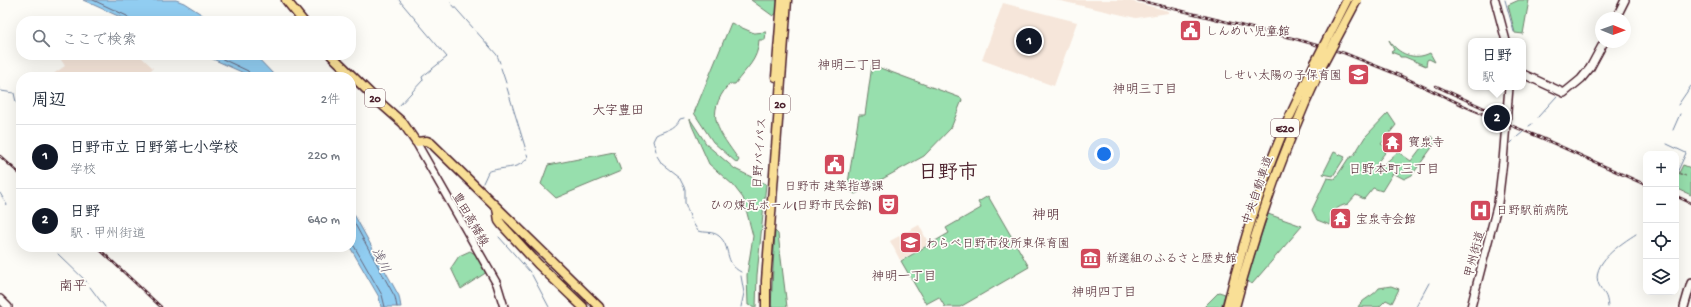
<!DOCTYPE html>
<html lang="ja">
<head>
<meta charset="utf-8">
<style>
  body { margin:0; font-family:"Gochi Hand","Klee One",sans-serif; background:#f6f6f7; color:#1f2937 }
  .controls { position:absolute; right:12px; bottom:12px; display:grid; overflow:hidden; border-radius:8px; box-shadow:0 4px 16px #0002 }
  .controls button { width:36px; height:36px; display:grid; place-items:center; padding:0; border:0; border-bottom:1px solid #e0e1e3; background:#fff; color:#1f2937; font:20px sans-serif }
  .compass { position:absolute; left:1595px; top:12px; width:36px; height:36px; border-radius:50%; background:#fff; box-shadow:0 4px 16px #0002; rotate:91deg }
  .you { position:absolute; left:1104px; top:154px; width:14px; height:14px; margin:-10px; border:3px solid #fff; border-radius:50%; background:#1a73e8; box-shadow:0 0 0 6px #1a73e833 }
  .badge { display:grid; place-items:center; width:26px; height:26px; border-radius:50%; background:#111827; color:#fff; font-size:13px; font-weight:700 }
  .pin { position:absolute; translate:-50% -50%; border:2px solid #fff; box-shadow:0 1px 4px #0006 }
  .popup { position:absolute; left:1468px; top:38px; width:58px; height:52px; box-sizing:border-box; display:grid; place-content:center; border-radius:8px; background:#fff; filter:drop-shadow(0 1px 3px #0005); font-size:13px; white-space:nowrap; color:#747a83 }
  .popup b { font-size:15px; color:#1f2937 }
  .popup::after { content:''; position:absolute; left:50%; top:100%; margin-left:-8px; border:8px solid transparent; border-top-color:#fff }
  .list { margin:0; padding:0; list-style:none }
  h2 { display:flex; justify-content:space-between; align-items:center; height:52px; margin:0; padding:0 16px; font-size:17px }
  h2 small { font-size:13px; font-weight:400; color:#747a83 }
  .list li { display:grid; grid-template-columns:26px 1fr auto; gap:12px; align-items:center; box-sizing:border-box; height:64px; padding:0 16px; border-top:1px solid #e0e1e3 }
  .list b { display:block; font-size:15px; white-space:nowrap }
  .list p { margin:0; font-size:13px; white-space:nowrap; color:#747a83 }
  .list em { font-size:13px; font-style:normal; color:#747a83 }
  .icon { flex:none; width:22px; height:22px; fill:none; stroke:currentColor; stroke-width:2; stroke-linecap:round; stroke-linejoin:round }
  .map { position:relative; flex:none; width:1691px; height:307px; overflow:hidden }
  .search { position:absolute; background:#fff; box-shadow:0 4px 16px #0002; left:16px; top:16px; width:340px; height:44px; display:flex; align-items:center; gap:10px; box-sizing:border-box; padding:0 14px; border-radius:16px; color:#747a83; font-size:15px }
  .panel { position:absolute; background:#fff; box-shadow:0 4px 16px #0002; left:16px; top:72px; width:340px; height:180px; border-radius:16px }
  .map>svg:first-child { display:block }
</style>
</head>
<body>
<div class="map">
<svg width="1691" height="307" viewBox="0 0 1691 307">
  <rect width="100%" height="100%" fill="#fdfcf7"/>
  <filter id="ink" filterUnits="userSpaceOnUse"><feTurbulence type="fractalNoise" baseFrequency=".025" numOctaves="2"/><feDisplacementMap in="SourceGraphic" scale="8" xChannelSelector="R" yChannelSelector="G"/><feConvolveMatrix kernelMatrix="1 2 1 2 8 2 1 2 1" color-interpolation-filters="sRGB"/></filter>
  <g filter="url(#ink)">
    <!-- built -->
    <path fill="#f6e6da" d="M 1056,0 L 1126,0 L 1169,11 L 1168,13 L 1136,18 Z
      M 1003,3 L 1077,22 L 1054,86 L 982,60 Z
      M 58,55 L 139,55 L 153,68 L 144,77 L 49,77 L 65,66 Z
      M 919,225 L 929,244 L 900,260 L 890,241 Z"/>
    <!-- green -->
    <path fill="#97dfad" stroke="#707f6c" d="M 751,0 L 778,0 L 777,13 L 773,16 Z
      M 1519,0 L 1529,0 L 1523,34 L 1515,33 L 1508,5 Z
      M 731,23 L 754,33 L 766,32 L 765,40 L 759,40 C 758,61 746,68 735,84 L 729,84 C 703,116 719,131 739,160 L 737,163 L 713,142 L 694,113 Z
      M 1389,40 C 1398,54 1414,61 1430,53 L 1435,62 L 1429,59 L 1427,60 L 1426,66 L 1405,57 L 1400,57 L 1399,55 L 1391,52 L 1394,50 Z
      M 872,65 L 961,98 L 962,100 L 951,128 L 924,156 L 855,194 L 847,189 L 859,115 L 865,115 Z
      M 1388,113 L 1396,125 L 1381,144 L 1388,149 L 1377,163 L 1382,166 L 1398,152 L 1411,161 L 1427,140 L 1428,141 L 1432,136 L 1436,142 L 1412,175 L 1404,179 L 1393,173 L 1382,191 L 1373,188 L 1364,199 L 1356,195 L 1348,204 C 1337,206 1329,213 1330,225 L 1317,220 L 1312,210 L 1327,178 L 1335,179 L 1348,159 L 1354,155 L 1365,137 Z
      M 690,119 L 707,145 L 735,169 L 766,184 L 757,275 L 756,307 L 748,305 L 747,275 L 753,236 L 743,198 L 733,185 L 709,164 L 692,126 Z
      M 614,152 L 621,171 L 556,198 L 541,184 L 548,165 Z
      M 1334,152 L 1345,157 L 1333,176 L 1323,174 Z
      M 1683,165 L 1691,168 L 1691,195 L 1676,188 L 1676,178 L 1678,173 L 1686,176 L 1679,173 Z
      M 988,196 L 1029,267 L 960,307 L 945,307 L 939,297 L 926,304 L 901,261 L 949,233 L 946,228 L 981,208 L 978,202 Z
      M 1268,214 L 1302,226 L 1252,284 L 1246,281 Z
      M 775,231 L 778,234 L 787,307 L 771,307 Z
      M 470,251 L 478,256 L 487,272 L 461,289 L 451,268 L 459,256 Z
      M 1391,286 L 1399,289 L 1392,303 L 1386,300 L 1379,307 L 1358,307 C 1362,299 1374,296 1379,288 Z
      M 1219,292 L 1225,294 L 1221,307 L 1204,307 Z"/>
    <!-- water -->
    <path fill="#91cdf1" stroke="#7587a2" d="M 83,0 L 176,0 L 184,3 L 212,21 L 129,21 Z
      M 204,55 L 255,55 L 276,77 L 248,77 L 246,74 Z
      M 351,209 L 399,296 L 401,307 L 381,307 L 379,297 L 350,247 Z"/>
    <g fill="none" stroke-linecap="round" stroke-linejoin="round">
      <!-- shore -->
      <path stroke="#66657a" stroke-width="1" d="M 93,0 L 127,16 L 130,21
        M 214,55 L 248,71 L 251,77
        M 351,217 L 395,297 L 397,307
        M 351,243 L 354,246 L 382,295 L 385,307"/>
      <!-- stream -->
      <path stroke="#7587a2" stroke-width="1" d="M 399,0 L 447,57 L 422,77 L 423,80 L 399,106
        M 1505,0 L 1514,32
        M 451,3 L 497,55 L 500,63
        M 501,68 L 506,83
        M 0,88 L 1,91 L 14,93 L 16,102 L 21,108
        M 507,88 L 526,150
        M 1678,105 L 1691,86
        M 1538,117 L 1557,96
        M 1529,126 L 1532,124
        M 1673,130 L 1680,114
        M 1517,137 L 1523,132
        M 1667,144 L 1686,153 L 1676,175
        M 1509,145 L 1513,141
        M 656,151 L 653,141 L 656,135 C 665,130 675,130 680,119 L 684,118
        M 657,156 L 662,164 L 679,177 L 685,189 L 685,203 L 691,219
        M 483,183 L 488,172 C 500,166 520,171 528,157 L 527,154
        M 0,193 L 7,205
        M 693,223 L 698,231 C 705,233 713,231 719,236 C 732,247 723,263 741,272
        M 1646,232 L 1646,231
        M 499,237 L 530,272
        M 58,254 L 88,283
        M 532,275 L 549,307
        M 741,276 L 744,293 L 741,307
        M 90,287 L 105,307
        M 1416,307 L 1429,283
        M 1608,307 C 1607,293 1604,295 1599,285 C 1589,264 1622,243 1636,234"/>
      <defs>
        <path id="secondary" d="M 1495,0 L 1506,41
          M 1616,18 L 1625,0
          M 1523,74 L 1564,93 L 1581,79 L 1590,68 L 1604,42
          M 416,142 L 497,284 L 504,307
          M 0,299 L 8,307
          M 1471,307 L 1498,203 L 1503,161 L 1509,87
          M 1684,307 L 1691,283"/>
        <path id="trunk" d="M 286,0 L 303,21
          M 331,55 L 378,101 L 403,123 L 416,142 L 427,141 L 431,143 L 599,307
          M 776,77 L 782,0
          M 497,208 L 499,221 L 502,225 L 538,264 L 583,307
          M 766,307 L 766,281 L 787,0"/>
        <path id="motorway" d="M 1227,307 C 1242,247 1260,186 1284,129 C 1294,107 1305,85 1315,63
          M 1235,307 C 1257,222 1285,145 1322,66"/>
      </defs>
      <!-- secondary casing -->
      <use href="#secondary" stroke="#4a1f2b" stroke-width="10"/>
      <!-- trunk casing -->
      <use href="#trunk" stroke="#4a1f2b" stroke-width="11"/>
      <!-- motorway casing -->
      <use href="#motorway" stroke="#4a1f2b" stroke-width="11"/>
      <!-- secondary -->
      <use href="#secondary" stroke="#fdfcf7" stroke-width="7"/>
      <!-- trunk -->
      <use href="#trunk" stroke="#f9df96" stroke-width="8"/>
      <!-- motorway -->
      <use href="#motorway" stroke="#f9df96" stroke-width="8"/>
      <defs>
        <path id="rail" d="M 1138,0 L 1292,38 L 1344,53 L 1401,76 L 1471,109 L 1544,139 L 1646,185
          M 1436,86 L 1490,111
          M 0,156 L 21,175
          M 1676,196 L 1691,203
          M 97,247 L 161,307"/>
      </defs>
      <!-- rail casing -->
      <use href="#rail" stroke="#4a1f2b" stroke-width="2.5"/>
      <!-- rail -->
      <use href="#rail" stroke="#fdfcf7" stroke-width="1" stroke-dasharray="3" stroke-linecap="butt"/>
      <defs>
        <path id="motorway-bridge" d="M 1315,63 L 1347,0
          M 1322,66 L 1357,0"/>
      </defs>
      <!-- motorway-bridge casing -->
      <use href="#motorway-bridge" stroke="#4a1f2b" stroke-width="11" stroke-linecap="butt"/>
      <!-- motorway-bridge -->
      <use href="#motorway-bridge" stroke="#f9df96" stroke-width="8"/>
    </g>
  </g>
  <!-- icons -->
  <defs>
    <symbol id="civic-square" viewBox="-11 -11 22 22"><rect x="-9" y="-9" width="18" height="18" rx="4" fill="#d1495b" stroke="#fdfcf7"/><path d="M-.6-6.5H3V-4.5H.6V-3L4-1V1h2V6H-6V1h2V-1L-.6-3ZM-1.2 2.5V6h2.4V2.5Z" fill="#fff"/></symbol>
    <symbol id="school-square" viewBox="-11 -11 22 22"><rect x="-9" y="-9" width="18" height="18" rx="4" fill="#d1495b" stroke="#fdfcf7"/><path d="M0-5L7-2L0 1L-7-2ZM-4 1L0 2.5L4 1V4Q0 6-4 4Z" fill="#fff"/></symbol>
    <symbol id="temple-square" viewBox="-11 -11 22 22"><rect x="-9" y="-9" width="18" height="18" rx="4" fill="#d1495b" stroke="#fdfcf7"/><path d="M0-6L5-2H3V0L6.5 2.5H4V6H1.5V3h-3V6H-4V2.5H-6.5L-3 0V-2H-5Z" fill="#fff"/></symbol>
    <symbol id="theatre-square" viewBox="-11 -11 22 22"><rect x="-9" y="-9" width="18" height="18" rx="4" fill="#d1495b" stroke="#fdfcf7"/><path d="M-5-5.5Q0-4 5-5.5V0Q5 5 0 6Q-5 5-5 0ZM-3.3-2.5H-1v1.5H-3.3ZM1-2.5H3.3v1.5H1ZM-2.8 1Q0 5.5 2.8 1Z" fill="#fff"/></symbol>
    <symbol id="hospital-square" viewBox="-11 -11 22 22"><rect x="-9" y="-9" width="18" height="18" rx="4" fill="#d1495b" stroke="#fdfcf7"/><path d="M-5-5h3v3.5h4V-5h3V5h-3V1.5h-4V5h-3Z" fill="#fff"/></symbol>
    <symbol id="museum-square" viewBox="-11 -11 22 22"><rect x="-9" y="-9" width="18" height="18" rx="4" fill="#d1495b" stroke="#fdfcf7"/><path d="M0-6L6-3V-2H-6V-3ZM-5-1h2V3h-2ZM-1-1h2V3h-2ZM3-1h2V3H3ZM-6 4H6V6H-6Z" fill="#fff"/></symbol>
  </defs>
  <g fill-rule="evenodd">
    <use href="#civic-square" x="1178" y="18" width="25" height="25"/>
    <use href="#school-square" x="1346" y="62" width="25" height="25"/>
    <use href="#temple-square" x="1380" y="130" width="25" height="25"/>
    <use href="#civic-square" x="822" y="152" width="25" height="25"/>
    <use href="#theatre-square" x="876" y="192" width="25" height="25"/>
    <use href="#hospital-square" x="1468" y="198" width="25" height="25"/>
    <use href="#temple-square" x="1328" y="206" width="25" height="25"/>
    <use href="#school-square" x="898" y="230" width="25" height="25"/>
    <use href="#museum-square" x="1078" y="246" width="25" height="25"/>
  </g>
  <g text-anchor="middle" stroke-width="3.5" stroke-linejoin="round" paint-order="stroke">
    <!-- shield labels -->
    <g fill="#fdfcf7" stroke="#806168" stroke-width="1">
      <rect x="365" y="89" width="20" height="18" rx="3"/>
      <rect x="770" y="95" width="20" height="18" rx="3"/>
      <rect x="1271" y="119" width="28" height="18" rx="3"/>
    </g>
    <g font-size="11" font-weight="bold" fill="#4a1f2b">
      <text x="375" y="102">20</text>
      <text x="780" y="108">20</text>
      <text x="1285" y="132">E20</text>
    </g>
    <!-- poi labels -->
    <g font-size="12" fill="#4a1f2b" stroke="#fdfcf7" text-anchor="start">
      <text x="1206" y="35">しんめい児童館</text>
      <text x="1342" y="79" text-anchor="end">しせい太陽の子保育園</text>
      <text x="1408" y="146">寳泉寺</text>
      <text x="834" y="190" text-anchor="middle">日野市 建築指導課</text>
      <text x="872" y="209" text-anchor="end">ひの煉瓦ホール(日野市民会館)</text>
      <text x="1496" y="214">日野駅前病院</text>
      <text x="1356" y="223">宝泉寺会館</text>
      <text x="926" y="247">わらべ日野市役所東保育園</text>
      <text x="1106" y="262">新選組のふるさと歴史館</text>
    </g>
    <!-- street labels -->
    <g font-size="12" fill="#4a1f2b" stroke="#fdfcf7">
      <text transform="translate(759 153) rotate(-86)" y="4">日野バイパス</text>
      <text transform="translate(1257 190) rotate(-71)" y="4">中央自動車道</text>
      <text transform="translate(471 219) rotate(60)" y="4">豊田高幡線</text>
      <text transform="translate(1474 254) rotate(-75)" y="4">甲州街道</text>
    </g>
    <!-- neighbourhood labels -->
    <g font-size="13" fill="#4a1f2b" stroke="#fdfcf7">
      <text x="850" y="69">神明二丁目</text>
      <text x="1145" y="93">神明三丁目</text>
      <text x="618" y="114">大字豊田</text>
      <text x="1394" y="173">日野本町三丁目</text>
      <text x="904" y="280">神明一丁目</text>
      <text x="1104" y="296">神明四丁目</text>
    </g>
    <!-- water labels -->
    <g font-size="13" font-style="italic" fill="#5f5366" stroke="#fdfcf7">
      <text transform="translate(382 260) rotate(65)" y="5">浅川</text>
    </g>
    <!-- quarter labels -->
    <g font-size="14" fill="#4a1f2b" stroke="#fdfcf7">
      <text x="1046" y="219">神明</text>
      <text x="73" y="290">南平</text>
    </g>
    <!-- town labels -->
    <g font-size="20" font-weight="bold" fill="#4a1f2b" stroke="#fdfcf7">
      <text x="948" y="178">日野市</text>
    </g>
  </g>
</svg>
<div class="controls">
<button>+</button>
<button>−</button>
<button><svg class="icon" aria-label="locate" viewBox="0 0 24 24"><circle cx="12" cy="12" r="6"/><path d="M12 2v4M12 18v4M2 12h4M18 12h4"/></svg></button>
<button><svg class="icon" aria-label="layers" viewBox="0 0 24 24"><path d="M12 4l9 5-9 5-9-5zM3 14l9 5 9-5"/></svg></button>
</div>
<svg class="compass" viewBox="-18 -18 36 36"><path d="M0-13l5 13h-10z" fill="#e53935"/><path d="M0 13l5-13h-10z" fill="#747a83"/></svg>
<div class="you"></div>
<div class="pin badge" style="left:1029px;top:41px">1</div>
<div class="pin badge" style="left:1497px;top:118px">2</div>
<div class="popup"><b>日野</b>駅</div>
<div class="search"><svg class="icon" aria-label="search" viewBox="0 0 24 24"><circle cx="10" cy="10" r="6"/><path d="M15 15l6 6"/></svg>ここで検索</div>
<section class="panel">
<h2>周辺<small>2件</small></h2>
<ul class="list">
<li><span class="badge">1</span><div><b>日野市立 日野第七小学校</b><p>学校</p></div><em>220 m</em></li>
<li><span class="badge">2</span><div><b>日野</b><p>駅 · 甲州街道</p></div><em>640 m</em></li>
</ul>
</section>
</div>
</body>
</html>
